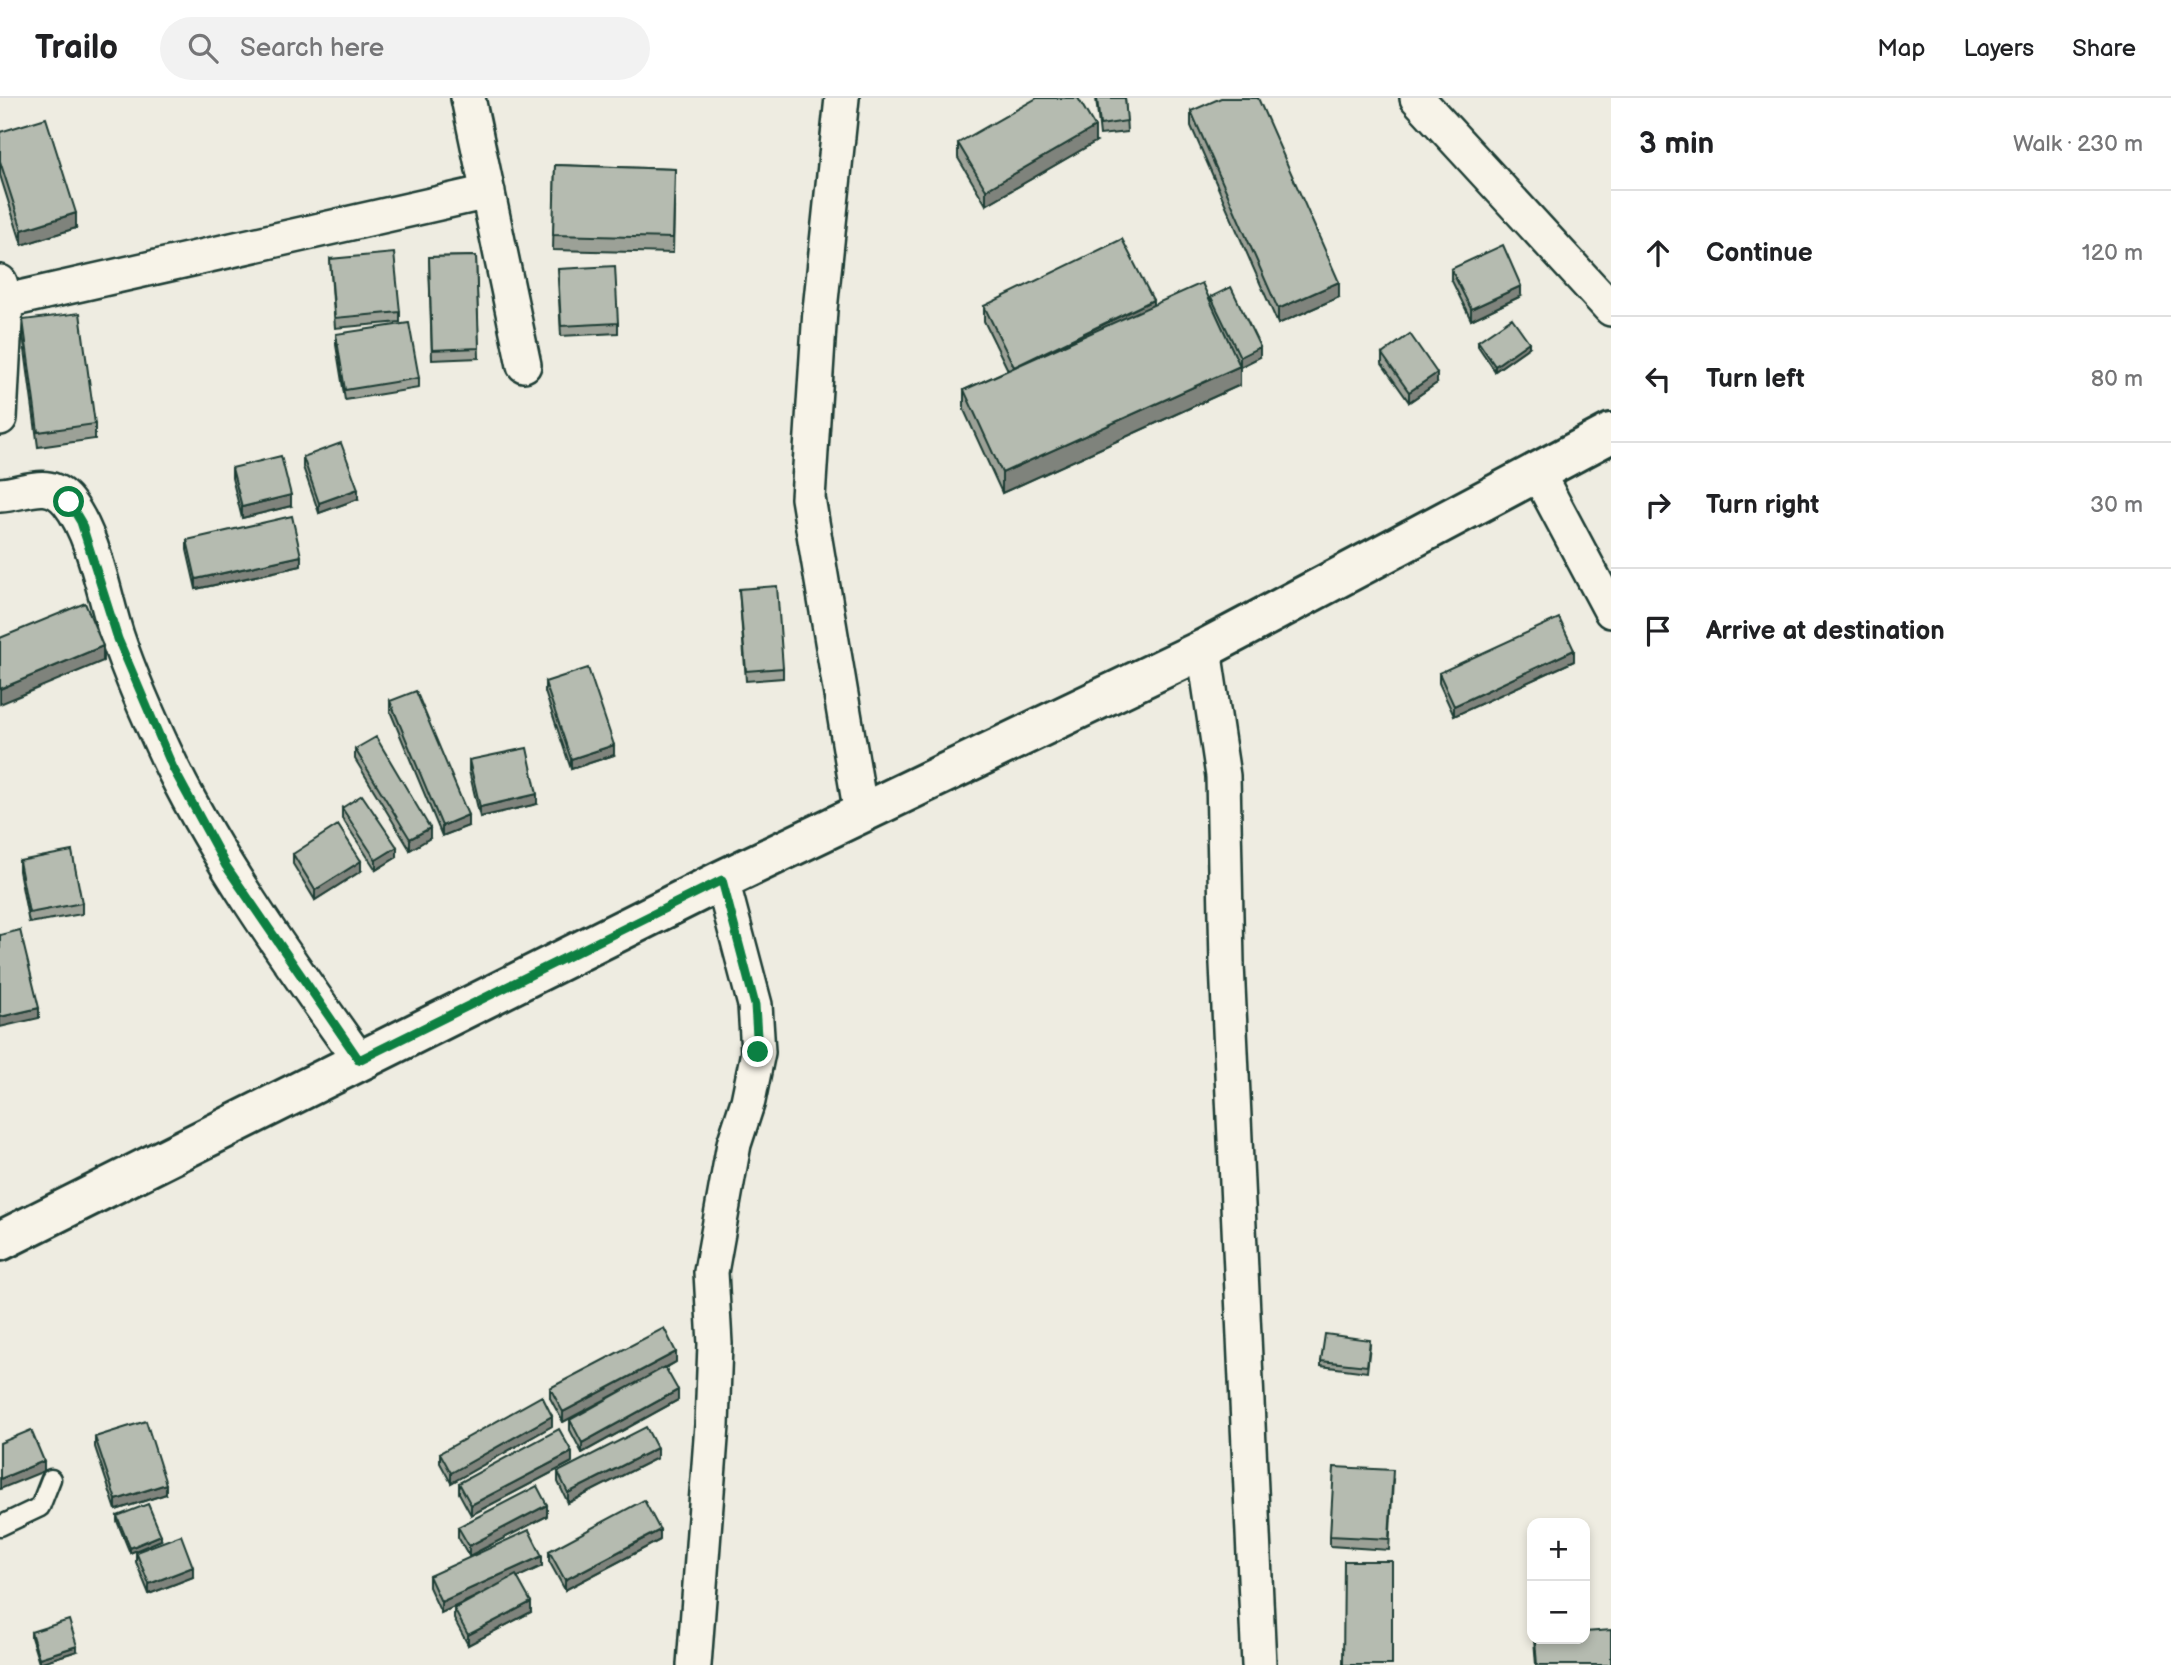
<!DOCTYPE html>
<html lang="en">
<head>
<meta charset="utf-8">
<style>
  body { margin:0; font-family:"Balsamiq Sans",sans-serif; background:#f2f2f2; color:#202124 }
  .controls { position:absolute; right:21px; bottom:21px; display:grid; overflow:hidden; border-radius:14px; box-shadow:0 4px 10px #0003 }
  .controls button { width:63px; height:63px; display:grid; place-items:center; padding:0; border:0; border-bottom:2px solid #e0e0e0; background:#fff; color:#202124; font:35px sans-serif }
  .stop { position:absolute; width:21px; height:21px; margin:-16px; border:5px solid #0b8043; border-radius:50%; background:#fff }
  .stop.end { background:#0b8043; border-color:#fff; box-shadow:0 2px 7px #0008 }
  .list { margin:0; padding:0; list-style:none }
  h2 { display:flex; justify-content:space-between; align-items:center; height:91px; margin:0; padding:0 28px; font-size:30px }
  h2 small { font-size:23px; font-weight:400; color:#757577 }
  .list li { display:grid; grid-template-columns:46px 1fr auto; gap:21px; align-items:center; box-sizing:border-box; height:126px; padding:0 28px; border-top:2px solid #e0e0e0 }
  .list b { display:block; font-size:26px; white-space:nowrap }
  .list em { font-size:23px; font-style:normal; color:#757577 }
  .icon { flex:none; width:38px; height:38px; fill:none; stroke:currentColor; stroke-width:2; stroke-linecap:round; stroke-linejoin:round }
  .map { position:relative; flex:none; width:1611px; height:1567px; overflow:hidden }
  header { display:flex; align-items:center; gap:42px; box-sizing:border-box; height:98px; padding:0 35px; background:#fff; border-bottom:2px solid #e0e0e0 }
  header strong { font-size:33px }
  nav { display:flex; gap:38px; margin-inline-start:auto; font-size:24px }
  .search { width:490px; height:63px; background:#f2f2f2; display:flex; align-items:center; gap:18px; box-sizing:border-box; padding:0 24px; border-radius:38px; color:#757577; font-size:26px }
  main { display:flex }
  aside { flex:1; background:#fff }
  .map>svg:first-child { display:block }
</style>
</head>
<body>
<header>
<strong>Trailo</strong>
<div class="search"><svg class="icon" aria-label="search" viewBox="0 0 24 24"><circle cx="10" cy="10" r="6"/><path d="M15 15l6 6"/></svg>Search here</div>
<nav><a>Map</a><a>Layers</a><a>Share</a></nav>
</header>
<main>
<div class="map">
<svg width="1611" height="1567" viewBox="0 0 1611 1567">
  <rect width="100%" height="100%" fill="#eeece1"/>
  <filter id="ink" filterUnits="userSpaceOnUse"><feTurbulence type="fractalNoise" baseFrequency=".0143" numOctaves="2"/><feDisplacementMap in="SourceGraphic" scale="14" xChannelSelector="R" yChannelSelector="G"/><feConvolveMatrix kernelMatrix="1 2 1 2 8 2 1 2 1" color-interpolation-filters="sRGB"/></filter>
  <g filter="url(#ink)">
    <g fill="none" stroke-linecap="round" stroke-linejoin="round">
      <defs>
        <path id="service" d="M 0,1428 L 40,1409 L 51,1381"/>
        <path id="minor" d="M 468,0 L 524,267
          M 842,0 L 820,212 L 808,400 L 861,716
          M 1417,0 L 1611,211
          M 6,203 L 488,94
          M 0,320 L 6,203 L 0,184
          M 1537,374 L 1611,513
          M 0,397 C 25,396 48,379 68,404 C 94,436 104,498 117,538 C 132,583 153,629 173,671 C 224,774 293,868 359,962
          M 1204,551 L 1223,678 L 1227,866 L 1259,1567
          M 694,1567 L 712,1327 L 715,1246 L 711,1174 L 734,1046 L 748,1003 L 758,954 L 755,907 L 722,782"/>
        <path id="secondary" d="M 0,1143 L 722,782 L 1204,551 L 1611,335"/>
      </defs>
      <!-- service casing -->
      <use href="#service" stroke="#1f3d34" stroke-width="23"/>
      <!-- minor casing -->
      <use href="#minor" stroke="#1f3d34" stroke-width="38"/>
      <!-- secondary casing -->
      <use href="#secondary" stroke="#1f3d34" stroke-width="44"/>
      <!-- service -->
      <use href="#service" stroke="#f7f3e8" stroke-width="18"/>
      <!-- minor -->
      <use href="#minor" stroke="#f7f3e8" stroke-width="33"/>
      <!-- secondary -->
      <use href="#secondary" stroke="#f7f3e8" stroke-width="38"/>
    </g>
    <!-- wall -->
    <path fill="#9ca197" stroke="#1f3d34" stroke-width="2" d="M 1096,0 L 1125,0 L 1127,34 L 1100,37 Z
      M 1191,13 L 1339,199 L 1278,226 L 1191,28 Z
      M 0,34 L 76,130 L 22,147 L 0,77 Z
      M 1095,44 L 986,107 L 958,60 L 958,45 Z
      M 555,67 L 675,71 L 673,155 L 553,152 Z
      M 476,158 L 479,260 L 432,262 L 429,159 Z
      M 330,161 L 400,214 L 400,224 L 335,230 Z
      M 1451,171 L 1521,198 L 1471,222 L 1451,181 Z
      M 558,181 L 618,225 L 618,235 L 561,238 Z
      M 1211,199 L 1260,259 L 1240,269 L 1240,268 L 1240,287 L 1002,395 L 964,312 L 964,292 L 1008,272 L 984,223 L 984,208 L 1153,207 L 1211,205 Z
      M 23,222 L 95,326 L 95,341 L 38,349 L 23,237 Z
      M 336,236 L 419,280 L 419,290 L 345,302 L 336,247 Z
      M 1478,243 L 1529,249 L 1495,273 L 1478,248 Z
      M 1382,256 L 1437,285 L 1409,304 L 1382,266 Z
      M 303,359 L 358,401 L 319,415 L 303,369 Z
      M 232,370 L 291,408 L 242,420 L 232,380 Z
      M 187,442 L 301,468 L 196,491 L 187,452 Z
      M 739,491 L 783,570 L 783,580 L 746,583 Z
      M 1574,563 L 1454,618 L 1439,585 L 1439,575 Z
      M 545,584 L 614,657 L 571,671 L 545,594 Z
      M 390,603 L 468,728 L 442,738 L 390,613 Z
      M 355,651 L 430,740 L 410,752 L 355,661 Z
      M 469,662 L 537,706 L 480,719 L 469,673 Z
      M 342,710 L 397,759 L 376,772 L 342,720 Z
      M 293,756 L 361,773 L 315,802 L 293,766 Z
      M 19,763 L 82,805 L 82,816 L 29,825 L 19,773 Z
      M 1370,1247 L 1367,1274 L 1321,1268 L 1321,1263 Z
      M 676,1264 L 666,1270 L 678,1302 L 582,1355 L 570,1332 L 570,1322 L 640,1284 L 563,1324 L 550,1300 L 550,1290 Z
      M 552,1328 L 451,1385 L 440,1365 L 440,1355 Z
      M 95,1339 L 166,1396 L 116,1412 L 95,1349 Z
      M 657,1360 L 568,1405 L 558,1384 L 558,1374 Z
      M 572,1364 L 471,1417 L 459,1395 L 459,1385 Z
      M 1393,1382 L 1389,1452 L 1330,1448 L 1330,1438 Z
      M 117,1418 L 161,1442 L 130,1455 L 117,1423 Z
      M 547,1418 L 469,1458 L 458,1439 L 458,1429 Z
      M 660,1442 L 565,1492 L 549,1463 L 549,1453 Z
      M 136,1454 L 193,1479 L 149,1496 L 136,1464 Z
      M 542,1468 L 517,1479 L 531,1514 L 468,1547 L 454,1521 L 454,1511 L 486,1494 L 441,1515 L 429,1489 L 429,1478 Z
      M 31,1534 L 77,1553 L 39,1565 L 31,1539 Z
      M 1534,1541 L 1611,1567 L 1536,1567 Z"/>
    <!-- shaded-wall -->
    <path fill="#7f837b" stroke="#1f3d34" stroke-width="2" d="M 1095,29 L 1095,44 L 986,107 L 986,92 Z
      M 76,115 L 76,130 L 22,147 L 22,132 Z
      M 1339,184 L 1339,199 L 1278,226 L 1278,211 Z
      M 1521,188 L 1521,198 L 1471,222 L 1471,211 Z
      M 1153,202 L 1153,217 L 1015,270 Z
      M 1529,244 L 1529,249 L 1495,273 L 1495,268 Z
      M 1260,249 L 1260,259 L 1240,269 L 1240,259 Z
      M 1240,268 L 1240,287 L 1002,395 L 1002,375 Z
      M 1437,275 L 1437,285 L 1409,304 L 1409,294 Z
      M 358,391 L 358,401 L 319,415 L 319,405 Z
      M 291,397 L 291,408 L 242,420 L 242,409 Z
      M 301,458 L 301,468 L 196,491 L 196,481 Z
      M 103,548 L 103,563 L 0,606 L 0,591 Z
      M 1574,552 L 1574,563 L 1454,618 L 1454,608 Z
      M 614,647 L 614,657 L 571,671 L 571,661 Z
      M 537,696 L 537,706 L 480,719 L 480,709 Z
      M 468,717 L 468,728 L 442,738 L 442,728 Z
      M 430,730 L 430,740 L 410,752 L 410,741 Z
      M 397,749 L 397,759 L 376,772 L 376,762 Z
      M 361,763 L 361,773 L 315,802 L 315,792 Z
      M 39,910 L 39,920 L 0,929 L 0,919 Z
      M 676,1254 L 676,1264 L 563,1324 L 563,1314 Z
      M 678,1292 L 678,1302 L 582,1355 L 582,1345 Z
      M 552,1318 L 552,1328 L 451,1385 L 451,1375 Z
      M 657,1350 L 657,1360 L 568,1405 L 568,1395 Z
      M 572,1354 L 572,1364 L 471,1417 L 471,1407 Z
      M 44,1363 L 44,1373 L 0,1391 L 0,1381 Z
      M 166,1386 L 166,1396 L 116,1412 L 116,1402 Z
      M 547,1407 L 547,1418 L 469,1458 L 469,1448 Z
      M 660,1432 L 660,1442 L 565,1492 L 565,1482 Z
      M 161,1437 L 161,1442 L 130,1455 L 130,1450 Z
      M 542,1458 L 542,1468 L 441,1515 L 441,1504 Z
      M 193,1469 L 193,1479 L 149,1496 L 149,1486 Z
      M 531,1504 L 531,1514 L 468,1547 L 468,1537 Z
      M 77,1548 L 77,1553 L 39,1565 L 39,1560 Z"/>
    <!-- building -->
    <path fill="#b5bbb0" stroke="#1f3d34" stroke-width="2" d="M 1037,0 L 1078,0 L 1095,29 L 986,92 L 958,45 Z
      M 1097,0 L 1125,0 L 1127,23 L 1100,27 Z
      M 1221,0 L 1258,0 L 1339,184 L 1278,211 L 1191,13 Z
      M 46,20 L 76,115 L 22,132 L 0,63 L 0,34 Z
      M 555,67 L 675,71 L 673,140 L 553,137 Z
      M 1122,141 L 1153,202 L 1014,269 L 984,208 Z
      M 1503,147 L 1521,188 L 1471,211 L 1451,171 Z
      M 394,155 L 400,214 L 335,220 L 330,161 Z
      M 476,158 L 479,250 L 432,252 L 429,159 Z
      M 615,168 L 618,225 L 561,228 L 558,171 Z
      M 1202,185 L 1240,268 L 1002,375 L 964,292 Z
      M 1231,189 L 1260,249 L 1240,259 L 1211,199 Z
      M 80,215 L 95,326 L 38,334 L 23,222 Z
      M 1512,220 L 1529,244 L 1495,268 L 1478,243 Z
      M 409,225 L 419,280 L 345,292 L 336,236 Z
      M 1410,236 L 1437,275 L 1409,294 L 1382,256 Z
      M 341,345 L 358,391 L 319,405 L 303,359 Z
      M 281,358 L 291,397 L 242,409 L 232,370 Z
      M 292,418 L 301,458 L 196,481 L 187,442 Z
      M 777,488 L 783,570 L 746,573 L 739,491 Z
      M 85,505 L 103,548 L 0,591 L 0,540 Z
      M 1559,520 L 1574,552 L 1454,608 L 1439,575 Z
      M 588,570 L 614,647 L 571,661 L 545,584 Z
      M 416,593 L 468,717 L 442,728 L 390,603 Z
      M 376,639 L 430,730 L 410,741 L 355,651 Z
      M 527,650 L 537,696 L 480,709 L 469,662 Z
      M 362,697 L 397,749 L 376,762 L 342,710 Z
      M 338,727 L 361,763 L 315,792 L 293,756 Z
      M 72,753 L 82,805 L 29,815 L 19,763 Z
      M 20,832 L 39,910 L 0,919 L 0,837 Z
      M 664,1230 L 676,1254 L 563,1314 L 550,1290 Z
      M 1325,1236 L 1370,1242 L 1367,1268 L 1321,1263 Z
      M 665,1269 L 678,1292 L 582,1345 L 570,1322 Z
      M 542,1298 L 552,1318 L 451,1375 L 440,1355 Z
      M 146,1323 L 166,1386 L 116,1402 L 95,1339 Z
      M 646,1329 L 657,1350 L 568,1395 L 558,1374 Z
      M 559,1331 L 572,1354 L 471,1407 L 459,1385 Z
      M 31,1332 L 44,1363 L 0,1381 L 0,1345 Z
      M 1334,1369 L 1393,1372 L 1389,1441 L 1330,1438 Z
      M 537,1388 L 547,1407 L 469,1448 L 458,1429 Z
      M 644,1402 L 660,1432 L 565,1482 L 549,1453 Z
      M 148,1406 L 161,1437 L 130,1450 L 117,1418 Z
      M 529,1432 L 542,1458 L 441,1504 L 429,1478 Z
      M 181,1437 L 193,1469 L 149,1486 L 136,1454 Z
      M 1344,1463 L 1392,1463 L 1392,1567 L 1343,1567 Z
      M 516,1477 L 531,1504 L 468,1537 L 454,1511 Z
      M 69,1522 L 77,1548 L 39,1560 L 31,1534 Z
      M 1611,1532 L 1611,1567 L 1537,1567 L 1535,1541 L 1585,1541 L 1585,1534 Z"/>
  </g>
  <g fill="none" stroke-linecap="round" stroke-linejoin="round" filter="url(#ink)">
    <!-- route -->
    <path stroke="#0b8043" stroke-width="9" d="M 69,404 L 81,424 L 118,541 L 173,670 L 226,768 L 359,962 L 722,782 L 755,907 L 758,954"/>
  </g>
</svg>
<div class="controls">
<button>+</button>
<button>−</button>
</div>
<div class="stop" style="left:69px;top:404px"></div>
<div class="stop end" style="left:758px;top:954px"></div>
</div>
<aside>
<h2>3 min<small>Walk · 230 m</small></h2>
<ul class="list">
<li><svg class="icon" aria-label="ahead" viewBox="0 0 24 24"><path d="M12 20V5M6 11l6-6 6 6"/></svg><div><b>Continue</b></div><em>120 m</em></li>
<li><svg class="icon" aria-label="left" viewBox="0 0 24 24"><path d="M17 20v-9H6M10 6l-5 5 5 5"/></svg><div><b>Turn left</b></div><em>80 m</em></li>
<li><svg class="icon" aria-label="right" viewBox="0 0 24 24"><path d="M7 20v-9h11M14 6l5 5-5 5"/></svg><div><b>Turn right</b></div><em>30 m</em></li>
<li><svg class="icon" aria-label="arrive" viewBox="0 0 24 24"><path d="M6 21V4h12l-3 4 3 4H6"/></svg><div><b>Arrive at destination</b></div></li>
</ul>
</aside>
</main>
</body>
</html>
